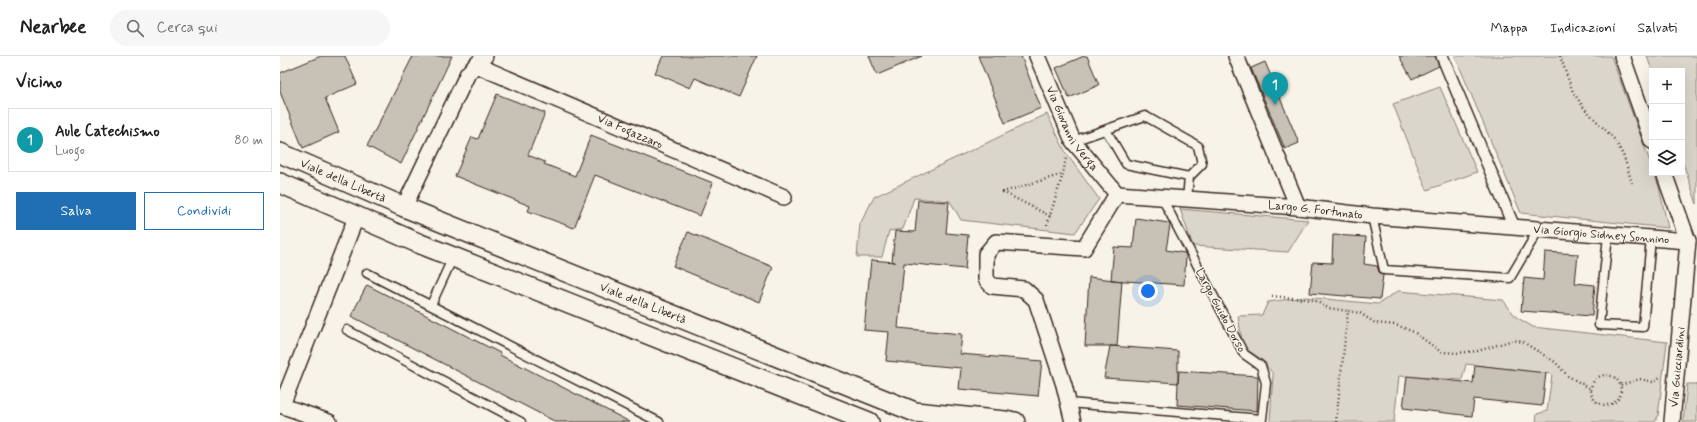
<!DOCTYPE html>
<html lang="it">
<head>
<meta charset="utf-8">
<style>
  body { margin:0; font-family:Mynerve,sans-serif; background:#f6f6f6; color:#222 }
  .controls { position:absolute; right:12px; top:12px; display:grid; overflow:hidden; border-radius:0px; box-shadow:0 4px 16px #0002 }
  .controls button { width:36px; height:36px; display:grid; place-items:center; padding:0; border:0; border-bottom:1px solid #e0e0e0; background:#fff; color:#222; font:20px sans-serif }
  .you { position:absolute; left:868px; top:235px; width:14px; height:14px; margin:-10px; border:3px solid #fff; border-radius:50%; background:#1a73e8; box-shadow:0 0 0 6px #1a73e833 }
  .badge { display:grid; place-items:center; width:26px; height:26px; border-radius:50%; background:#1f6fb2; color:#fff; font-size:13px; font-weight:700 }
  .pin { position:absolute; translate:-50% -33px; filter:drop-shadow(0 1px 2px #0008) }
  .pin::after { content:''; position:absolute; top:21px; width:14px; height:12px; background:inherit; clip-path:polygon(0 0,100% 0,50% 100%) }
  .list { margin:0; padding:0; list-style:none }
  h2 { display:flex; justify-content:space-between; align-items:center; height:52px; margin:0; padding:0 16px; font-size:17px }
  h2 small { font-size:13px; font-weight:400; color:#767676 }
  .list li { display:grid; grid-template-columns:26px 1fr auto; gap:12px; align-items:center; box-sizing:border-box; height:64px; margin:0 8px 8px; padding:0 8px; border:1px solid #e0e0e0; border-radius:0px }
  .list b { display:block; font-size:15px; white-space:nowrap }
  .list p { margin:0; font-size:13px; white-space:nowrap; color:#767676 }
  .list em { font-size:13px; font-style:normal; color:#767676 }
  .actions { display:flex; gap:8px; padding:12px 16px }
  .actions a { flex:1; padding:9px 0; border:1px solid #1f6fb2; border-radius:0px; text-align:center; font-size:14px; color:#1f6fb2 }
  .actions .main { background:#1f6fb2; color:#fff }
  .icon { flex:none; width:22px; height:22px; fill:none; stroke:currentColor; stroke-width:2; stroke-linecap:round; stroke-linejoin:round }
  .map { position:relative; flex:none; width:1417px; height:366px; overflow:hidden }
  header { display:flex; align-items:center; gap:24px; box-sizing:border-box; height:56px; padding:0 20px; background:#fff; border-bottom:1px solid #e0e0e0 }
  header strong { font-size:19px }
  nav { display:flex; gap:22px; margin-inline-start:auto; font-size:14px }
  .search { width:280px; height:36px; background:#f6f6f6; display:flex; align-items:center; gap:10px; box-sizing:border-box; padding:0 14px; border-radius:22px; color:#767676; font-size:15px }
  main { display:flex }
  aside { flex:1; background:#fff }
  .map>svg:first-child { display:block }
</style>
</head>
<body>
<header>
<strong>Nearbee</strong>
<div class="search"><svg class="icon" aria-label="search" viewBox="0 0 24 24"><circle cx="10" cy="10" r="6"/><path d="M15 15l6 6"/></svg>Cerca qui</div>
<nav><a>Mappa</a><a>Indicazioni</a><a>Salvati</a></nav>
</header>
<main>
<aside>
<h2>Vicino<small></small></h2>
<ul class="list">
<li><span class="badge" style="background:#0f9aa8">1</span><div><b>Aule Catechismo</b><p>Luogo</p></div><em>80 m</em></li>
</ul>
<div class="actions"><a class="main">Salva</a><a>Condividi</a></div>
</aside>
<div class="map">
<svg width="1417" height="366" viewBox="0 0 1417 366">
  <rect width="100%" height="100%" fill="#f7f3e8"/>
  <filter id="ink" filterUnits="userSpaceOnUse"><feTurbulence type="fractalNoise" baseFrequency=".025" numOctaves="2"/><feDisplacementMap in="SourceGraphic" scale="8" xChannelSelector="R" yChannelSelector="G"/><feConvolveMatrix kernelMatrix="1 2 1 2 8 2 1 2 1" color-interpolation-filters="sRGB"/></filter>
  <g filter="url(#ink)">
    <!-- green -->
    <path fill="#dbd6cb" stroke="#8b8074" d="M 1175,0 L 1331,0 L 1372,111 L 1372,117 L 1374,117 L 1379,131 L 1388,172 L 1241,157 Z
      M 1367,0 L 1417,0 L 1417,148 L 1402,104 L 1402,15 L 1372,15 Z
      M 1160,31 L 1197,116 L 1147,134 L 1113,48 Z
      M 767,58 L 786,97 L 819,143 L 795,177 L 681,164 L 670,145 L 634,142 L 623,173 L 609,175 L 602,201 L 577,201 L 580,168 L 594,141 Z
      M 900,153 L 1028,164 L 1008,196 L 913,190 Z
      M 1118,235 L 1223,244 L 1236,261 L 1253,271 L 1387,286 L 1378,360 L 1375,366 L 1256,366 L 1257,358 L 1267,355 L 1272,318 L 1186,308 L 1182,324 L 1119,320 L 1114,366 L 990,366 L 993,318 L 981,303 L 963,291 L 958,260 L 982,259 L 988,246 L 1025,241 L 1098,248 Z
      M 1407,328 L 1417,328 L 1417,366 L 1403,366 Z"/>
    <!-- building -->
    <path fill="#c8c1b6" stroke="#3b2a1e" d="M 41,0 L 65,0 L 77,28 L 45,42 L 59,76 L 23,92 L 0,36 L 0,17 Z
      M 133,0 L 172,0 L 121,108 L 87,90 Z
      M 383,0 L 477,0 L 459,41 L 415,22 L 410,32 L 375,17 Z
      M 589,0 L 642,0 L 597,19 Z
      M 698,0 L 741,0 L 761,52 L 725,67 Z
      M 804,0 L 807,0 L 819,29 L 789,42 L 776,12 Z
      M 1119,0 L 1155,0 L 1159,10 L 1132,23 Z
      M 985,6 L 1019,87 L 1005,93 L 971,12 Z
      M 217,38 L 265,57 L 248,99 L 265,106 L 264,108 L 295,120 L 311,79 L 433,127 L 420,160 L 315,119 L 294,172 L 248,155 L 250,150 L 175,120 L 192,81 L 198,83 Z
      M 638,144 L 669,146 L 666,177 L 688,179 L 685,213 L 624,207 L 618,272 L 682,278 L 680,298 L 762,305 L 758,340 L 679,333 L 681,312 L 606,305 L 609,276 L 584,274 L 591,204 L 615,206 L 612,206 L 615,175 L 635,176 Z
      M 856,162 L 889,167 L 890,169 L 886,194 L 905,197 L 906,200 L 904,229 L 831,224 L 834,191 L 853,192 Z
      M 408,176 L 493,211 L 479,246 L 393,210 Z
      M 1053,179 L 1086,181 L 1084,208 L 1097,210 L 1099,216 L 1103,219 L 1100,243 L 1030,237 L 1033,206 L 1052,207 Z
      M 1265,196 L 1298,198 L 1295,227 L 1315,229 L 1312,260 L 1241,255 L 1244,222 L 1263,224 Z
      M 809,221 L 842,225 L 837,290 L 805,290 Z
      M 87,229 L 220,297 L 220,299 L 350,366 L 276,366 L 71,260 Z
      M 830,290 L 898,295 L 898,327 L 899,315 L 978,320 L 977,355 L 897,349 L 898,327 L 824,322 Z
      M 1195,309 L 1266,317 L 1262,350 L 1194,343 L 1192,360 L 1123,352 L 1127,320 L 1193,327 Z"/>
    <g fill="none" stroke-linecap="round" stroke-linejoin="round">
      <defs>
        <path id="service" d="M 826,74 L 846,108 L 909,121
          M 793,85 L 865,60 L 918,90 L 922,108 L 909,121 L 907,143
          M 1092,160 L 1104,214 L 1230,222 L 1259,173
          M 1328,179 L 1319,269 L 1363,271 L 1371,182
          M 87,217 L 379,366
          M 151,249 L 173,201
          M 67,274 L 241,366
          M 789,347 L 982,363 L 986,327 L 981,310 L 964,298 L 882,142"/>
        <path id="pedestrian" d="M 1162,0 L 1234,171"/>
        <g id="minor">
          <path id="s1" d="M 757,0 L 793,85 L 837,138"/>
          <path d="M 956,0 L 1018,151"/>
          <path d="M 1342,0 L 1372,85"/>
          <path id="s2" d="M 196,9 L 504,141"/>
          <path d="M 1384,117 L 1408,185 L 1392,366"/>
          <path id="s3" d="M 837,138 L 1018,151 L 1092,160 L 1408,185"/>
          <path d="M 124,151 L 188,17 L 205,0"/>
          <path d="M 0,349 L 49,366"/>
          <path d="M 2,349 L 77,159"/>
          <path d="M 793,366 L 784,329 L 756,244 L 744,233 L 712,230 L 706,223 L 706,198 L 716,186 L 804,192 L 837,138"/>
        </g>
        <g id="tertiary">
          <path id="s4" d="M 0,97 L 124,151 L 635,356 L 735,366"/>
          <path d="M 0,127 L 138,187 L 589,366"/>
        </g>
      </defs>
      <!-- service casing -->
      <use href="#service" stroke="#3b2a1e" stroke-width="11"/>
      <!-- pedestrian casing -->
      <use href="#pedestrian" stroke="#3b2a1e" stroke-width="14"/>
      <!-- minor casing -->
      <use href="#minor" stroke="#3b2a1e" stroke-width="18"/>
      <!-- tertiary casing -->
      <use href="#tertiary" stroke="#3b2a1e" stroke-width="22"/>
      <!-- path -->
      <path stroke="#3b2a1e" stroke-width="2.5" stroke-dasharray="1 3" stroke-linecap="butt" d="M 1280,0 L 1293,36 L 1304,52 L 1335,84 L 1344,101 L 1352,127
        M 770,160 L 723,136 L 783,118
        M 767,169 L 783,118 L 786,102
        M 992,240 L 1034,244 L 1048,252 L 1068,255
        M1311 334a15 15 0 1 1 30 0a15 15 0 1 1-30 0Z
        M 1341,329 L 1360,323 L 1373,326 L 1380,321
        M 1056,366 L 1068,255 L 1080,257 L 1095,267 L 1116,269 L 1134,276 L 1161,296 L 1176,297 L 1198,295 L 1233,284 L 1243,286 L 1275,306 L 1288,320 L 1311,333"/>
      <!-- service -->
      <use href="#service" stroke="#f7f3e8" stroke-width="8"/>
      <!-- pedestrian -->
      <use href="#pedestrian" stroke="#f7f3e8" stroke-width="11"/>
      <!-- minor -->
      <use href="#minor" stroke="#f7f3e8" stroke-width="15"/>
      <!-- tertiary -->
      <use href="#tertiary" stroke="#f7f3e8" stroke-width="19"/>
    </g>
  </g>
  <g text-anchor="middle" stroke-width="3" stroke-linejoin="round" paint-order="stroke">
    <!-- street labels -->
    <g font-size="12" fill="#3b2a1e" stroke="#f7f3e8">
      <text dy="4" stroke="none"><textPath href="#s1" startOffset="81">Via Giovanni Verga</textPath></text>
      <text dy="4" stroke="none"><textPath href="#s2" startOffset="168">Via Fogazzaro</textPath></text>
      <text dy="4" stroke="none"><textPath href="#s4" startOffset="69">Viale della Libertà</textPath></text>
      <text dy="4" stroke="none"><textPath href="#s3" startOffset="199">Largo G. Fortunato</textPath></text>
      <text dy="4" stroke="none"><textPath href="#s3" startOffset="486">Via Giorgio Sidney Sonnino</textPath></text>
      <text dy="4" stroke="none"><textPath href="#s4" startOffset="393">Viale della Libertà</textPath></text>
      <text transform="translate(941 254) rotate(62)" y="4">Largo Guido Dorso</text>
      <text transform="translate(1397 311) rotate(-85)" y="4">Via Guicciardini</text>
    </g>
  </g>
</svg>
<div class="controls">
<button>+</button>
<button>−</button>
<button><svg class="icon" aria-label="layers" viewBox="0 0 24 24"><path d="M12 4l9 5-9 5-9-5zM3 14l9 5 9-5"/></svg></button>
</div>
<div class="you"></div>
<div class="pin badge" style="left:995px;top:49px;background:#0f9aa8">1</div>
</div>
</main>
</body>
</html>
